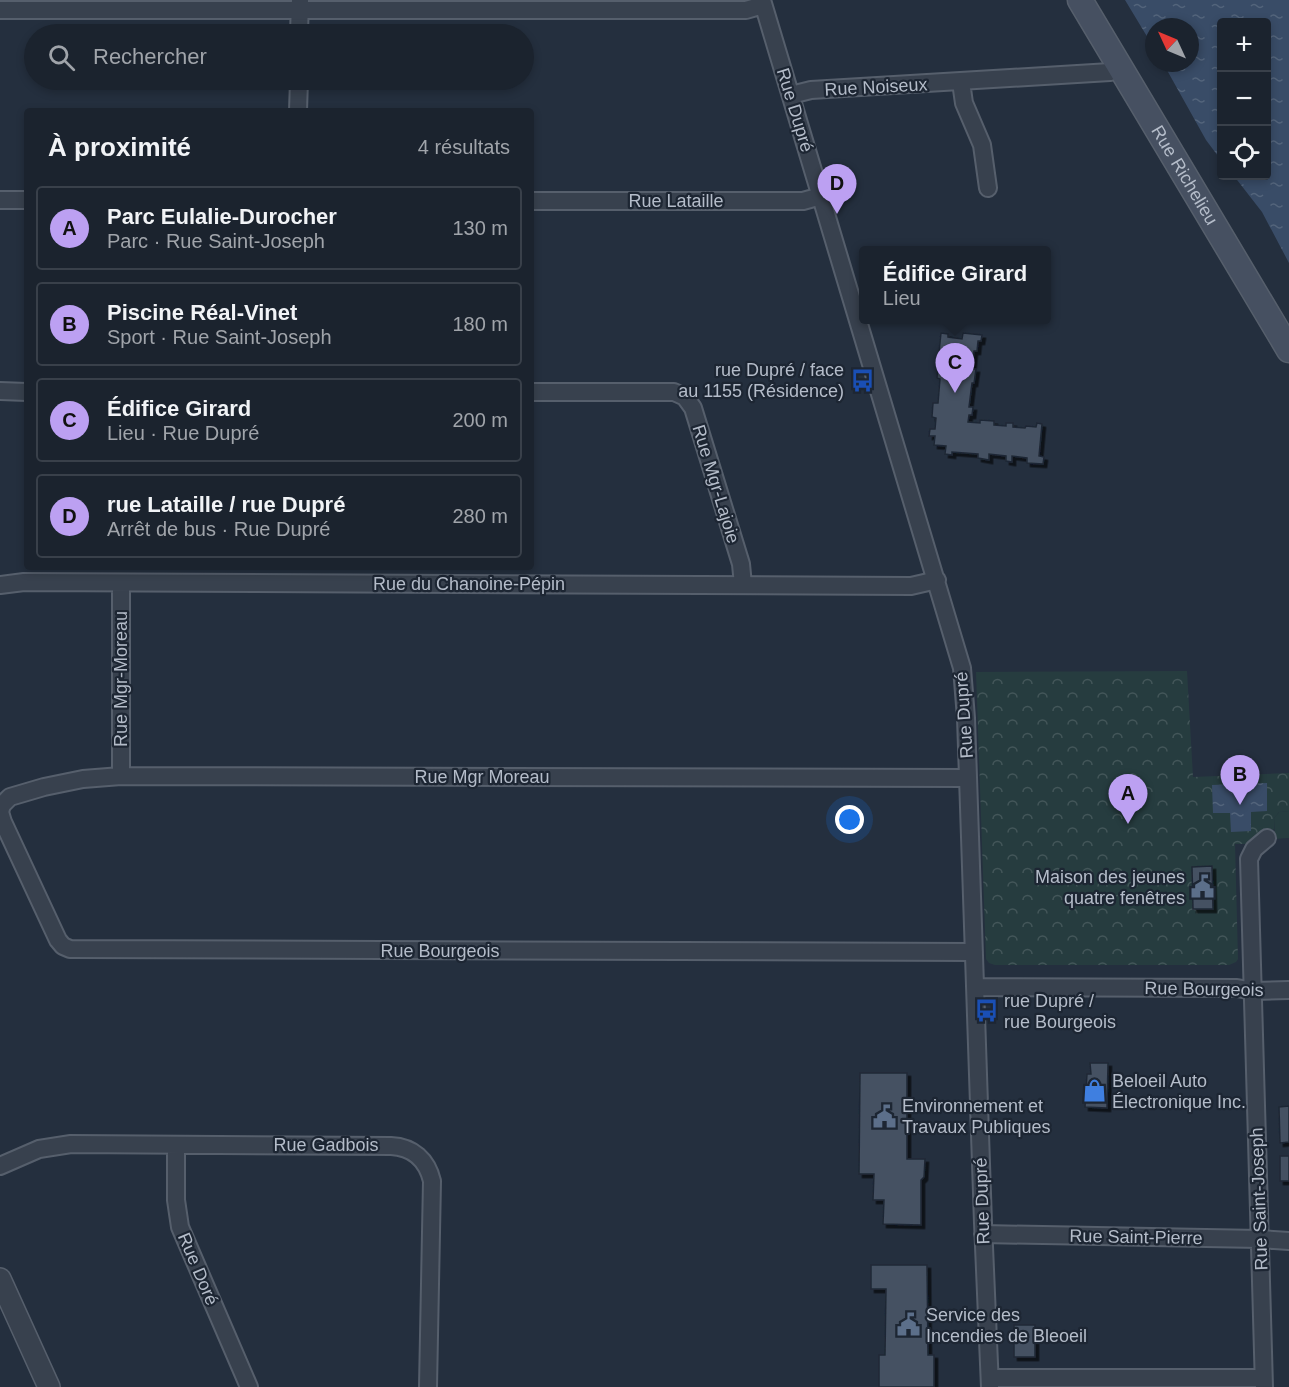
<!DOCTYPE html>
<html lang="fr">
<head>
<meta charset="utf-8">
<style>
  body { margin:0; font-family:Helvetica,sans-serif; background:#282f3a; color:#f1f3f6 }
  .controls { position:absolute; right:18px; top:18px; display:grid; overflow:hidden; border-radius:6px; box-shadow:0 3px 9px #0003 }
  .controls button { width:54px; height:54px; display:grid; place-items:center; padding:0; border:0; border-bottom:2px solid #39404a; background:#1b232e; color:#f1f3f6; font:30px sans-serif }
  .compass { position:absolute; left:1145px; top:18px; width:54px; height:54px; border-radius:50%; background:#1b232e; box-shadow:0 3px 9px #0003; rotate:314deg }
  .you { position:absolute; left:850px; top:820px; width:21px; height:21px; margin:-15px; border:4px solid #fff; border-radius:50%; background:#1a73e8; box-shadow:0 0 0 9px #1a73e833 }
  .badge { display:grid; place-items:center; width:39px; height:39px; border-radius:50%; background:#bca0f2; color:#111; font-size:20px; font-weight:700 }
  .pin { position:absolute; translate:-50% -50px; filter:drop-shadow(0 2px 3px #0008) }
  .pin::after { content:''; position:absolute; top:32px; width:21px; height:18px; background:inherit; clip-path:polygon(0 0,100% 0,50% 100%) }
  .popup { position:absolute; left:859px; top:246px; width:192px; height:78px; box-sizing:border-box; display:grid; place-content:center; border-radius:6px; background:#1b232e; filter:drop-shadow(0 2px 4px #0005); font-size:20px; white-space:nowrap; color:#a0a4aa }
  .popup b { font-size:22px; color:#f1f3f6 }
  .popup::after { content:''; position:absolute; left:50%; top:100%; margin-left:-12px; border:12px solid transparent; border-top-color:#1b232e }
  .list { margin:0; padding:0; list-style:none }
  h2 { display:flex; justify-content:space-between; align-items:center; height:78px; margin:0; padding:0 24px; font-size:26px }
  h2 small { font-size:20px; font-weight:400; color:#a0a4aa }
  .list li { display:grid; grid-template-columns:39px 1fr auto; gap:18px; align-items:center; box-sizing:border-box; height:84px; margin:0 12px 12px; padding:0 12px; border:2px solid #39404a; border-radius:6px }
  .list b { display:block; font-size:22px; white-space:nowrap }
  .list p { margin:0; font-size:20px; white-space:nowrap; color:#a0a4aa }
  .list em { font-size:20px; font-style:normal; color:#a0a4aa }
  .icon { flex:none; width:33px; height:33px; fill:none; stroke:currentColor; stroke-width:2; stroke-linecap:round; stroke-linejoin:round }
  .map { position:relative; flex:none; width:1289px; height:1387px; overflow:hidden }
  .search { position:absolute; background:#1b232e; box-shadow:0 3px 9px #0003; left:24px; top:24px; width:510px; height:66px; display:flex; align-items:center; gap:15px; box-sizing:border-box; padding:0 21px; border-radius:33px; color:#a0a4aa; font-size:22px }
  .panel { position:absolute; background:#1b232e; box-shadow:0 3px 9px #0003; left:24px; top:108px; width:510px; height:462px; border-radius:6px }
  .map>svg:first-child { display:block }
</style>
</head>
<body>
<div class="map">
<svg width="1289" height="1387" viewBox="0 0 1289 1387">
  <defs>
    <pattern id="park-crowns" width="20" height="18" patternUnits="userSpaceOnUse" patternTransform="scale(1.5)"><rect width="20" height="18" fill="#263c3f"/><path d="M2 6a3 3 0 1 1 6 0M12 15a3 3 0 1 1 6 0" fill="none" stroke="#435659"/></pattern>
    <pattern id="water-ripples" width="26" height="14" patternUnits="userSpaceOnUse" patternTransform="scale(1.5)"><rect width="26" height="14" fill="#394c67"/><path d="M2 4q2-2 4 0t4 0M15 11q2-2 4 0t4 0" fill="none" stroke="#53647b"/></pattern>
    <filter id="shadow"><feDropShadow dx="3.5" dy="3.5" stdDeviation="0" flood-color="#0009"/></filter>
  </defs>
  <rect width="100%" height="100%" fill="#242f3e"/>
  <!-- green -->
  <path fill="#263c3f" d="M 1289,811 L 1289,838 L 1275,839 L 1274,818 L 1279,812 Z"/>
  <!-- park -->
  <path fill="url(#park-crowns)" d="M 1187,671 L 1193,777 L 1289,773 L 1289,811 L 1279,812 L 1274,818 L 1274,829 L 1252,844 L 1235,844 L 1238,959 L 1236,962 L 1229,965 L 995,965 L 989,963 L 986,959 L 976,672 Z"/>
  <!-- water -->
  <path fill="url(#water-ripples)" d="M 1125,0 L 1289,0 L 1289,263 L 1262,212 L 1234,176 L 1266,176 L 1266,22 L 1222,22 L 1221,160 L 1206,140 L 1163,63 L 1190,63 L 1190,27 L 1154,27 L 1154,48 Z
    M 1267,783 L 1267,811 L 1251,812 L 1251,831 L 1231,832 L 1230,813 L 1213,813 L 1212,785 Z"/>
  <!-- building -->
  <path fill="#455162" stroke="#1f2835" stroke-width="1.5" filter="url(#shadow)" d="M 941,333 L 948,334 L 948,337 L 962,339 L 963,333 L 982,335 L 981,341 L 978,341 L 977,351 L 974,351 L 972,369 L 976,369 L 974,383 L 972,383 L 969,407 L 973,407 L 972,415 L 969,415 L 968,422 L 980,423 L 980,420 L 994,421 L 994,425 L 1006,426 L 1006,423 L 1013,423 L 1013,427 L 1025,428 L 1026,426 L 1036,427 L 1037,423 L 1042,424 L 1039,456 L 1044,457 L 1043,464 L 1027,463 L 1027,458 L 1012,456 L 1012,462 L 1006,461 L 1006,456 L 989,454 L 989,460 L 978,458 L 978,454 L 952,452 L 952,455 L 945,454 L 946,446 L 934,445 L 935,436 L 929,436 L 930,429 L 935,429 L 936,418 L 932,417 L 933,403 L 938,403 L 940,379 L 937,378 L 938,366 L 942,366 L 943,353 L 939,352 Z
    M 1212,866 L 1213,909 L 1193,909 L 1192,867 Z
    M 1090,1063 L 1108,1063 L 1107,1108 L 1085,1107 L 1087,1074 L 1091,1074 Z
    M 860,1073 L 907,1073 L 907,1159 L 925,1159 L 924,1177 L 921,1180 L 921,1225 L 883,1224 L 884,1200 L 873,1200 L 874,1174 L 859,1174 Z
    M 1289,1106 L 1289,1142 L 1280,1143 L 1279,1107 Z
    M 1280,1156 L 1289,1156 L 1289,1181 L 1280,1181 Z
    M 871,1265 L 927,1265 L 928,1355 L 934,1355 L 934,1387 L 879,1387 L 879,1355 L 885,1355 L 886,1289 L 871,1289 Z
    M 1014,1325 L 1035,1325 L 1035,1357 L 1014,1357 Z"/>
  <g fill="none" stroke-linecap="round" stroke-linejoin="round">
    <defs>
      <path id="minor" d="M 762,0 L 962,668 L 966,718 L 983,1223 L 990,1387
        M 0,10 L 746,10 L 763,5
        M 299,34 L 300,0
        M 961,82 L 964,103 L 982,145 L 988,188
        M 791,95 L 811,90 L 1110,72 L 1120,68
        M 298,111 L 299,80
        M 0,200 L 27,200
        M 531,201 L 803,201 L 821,196
        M 0,391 L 27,392
        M 531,392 L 674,392 L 685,397 L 693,408 L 741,564 L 743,585
        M 0,585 L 24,582 L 911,586 L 937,580
        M 121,776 L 121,583
        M 968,778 L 121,776 L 83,779 L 44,787 L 10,797 L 2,805 L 0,812 L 3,822 L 58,940 L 63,946 L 70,949 L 974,952
        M 975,987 L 1237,988 L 1253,991 L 1289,990
        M 176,1145 L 176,1200 L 180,1227 L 249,1387
        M 0,1166 L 39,1149 L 71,1144 L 391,1146 C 413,1147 427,1160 432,1181 L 428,1387
        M 983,1234 L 1260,1239 L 1289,1241
        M 990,1378 L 1263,1378
        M 1264,1387 L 1249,859 L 1254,849 L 1267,838"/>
      <path id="tertiary" d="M 0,1279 L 49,1387"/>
      <g id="secondary">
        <path id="s1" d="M 1080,0 L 1289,350"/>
      </g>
    </defs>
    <!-- minor casing -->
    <use href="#minor" stroke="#565f6c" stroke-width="20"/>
    <!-- tertiary casing -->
    <use href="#tertiary" stroke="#565f6c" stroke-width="24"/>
    <!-- secondary casing -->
    <use href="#secondary" stroke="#565f6c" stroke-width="27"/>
    <!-- minor -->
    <use href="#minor" stroke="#38414e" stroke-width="16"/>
    <!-- tertiary -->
    <use href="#tertiary" stroke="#38414e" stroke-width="21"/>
    <!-- secondary -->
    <use href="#secondary" stroke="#465061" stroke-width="24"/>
  </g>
  <!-- icons -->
  <defs>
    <symbol id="bus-bare" viewBox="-9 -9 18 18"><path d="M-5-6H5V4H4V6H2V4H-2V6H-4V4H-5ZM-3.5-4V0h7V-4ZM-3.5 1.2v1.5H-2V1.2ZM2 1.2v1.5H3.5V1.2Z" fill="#1a4fb4" stroke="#1d2633" stroke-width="2.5" paint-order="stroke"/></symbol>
    <symbol id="civic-bare" viewBox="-9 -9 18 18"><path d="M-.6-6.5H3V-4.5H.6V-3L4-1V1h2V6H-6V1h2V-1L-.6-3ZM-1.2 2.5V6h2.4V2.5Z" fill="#5c6f8a" stroke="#1d2633" stroke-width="2.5" paint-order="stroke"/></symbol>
    <symbol id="shop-bare" viewBox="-9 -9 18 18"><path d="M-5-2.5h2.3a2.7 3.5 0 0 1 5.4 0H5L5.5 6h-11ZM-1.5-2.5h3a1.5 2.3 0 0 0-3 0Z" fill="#3f7fe0" stroke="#1d2633" stroke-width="2.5" paint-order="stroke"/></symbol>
  </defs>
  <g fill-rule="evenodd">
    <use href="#bus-bare" x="846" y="364" width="33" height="33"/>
    <use href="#civic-bare" x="1186" y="870" width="33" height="33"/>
    <use href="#bus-bare" x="970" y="994" width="33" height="33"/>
    <use href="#shop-bare" x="1078" y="1074" width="33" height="33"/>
    <use href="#civic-bare" x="868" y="1100" width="33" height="33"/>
    <use href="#civic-bare" x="892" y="1308" width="33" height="33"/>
  </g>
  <g text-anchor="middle" stroke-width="4.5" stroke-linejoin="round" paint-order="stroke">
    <!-- street labels -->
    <g font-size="18" fill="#b4bcc9" stroke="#1d2633">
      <text transform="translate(876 87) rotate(-3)" y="6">Rue Noiseux</text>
      <text transform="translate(795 110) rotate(73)" y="6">Rue Dupré</text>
      <text dy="6" stroke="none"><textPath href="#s1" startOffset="204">Rue Richelieu</textPath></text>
      <text x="676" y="207">Rue Lataille</text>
      <text transform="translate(716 484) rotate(73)" y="6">Rue Mgr-Lajoie</text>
      <text x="469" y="590">Rue du Chanoine-Pépin</text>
      <text transform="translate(121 679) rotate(-90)" y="6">Rue Mgr-Moreau</text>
      <text transform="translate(964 715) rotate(-94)" y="6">Rue Dupré</text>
      <text x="482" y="783">Rue Mgr Moreau</text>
      <text x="440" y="957">Rue Bourgeois</text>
      <text transform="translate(1204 989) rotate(1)" y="6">Rue Bourgeois</text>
      <text x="326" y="1151">Rue Gadbois</text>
      <text transform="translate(1259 1199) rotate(-92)" y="6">Rue Saint-Joseph</text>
      <text transform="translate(982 1201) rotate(-92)" y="6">Rue Dupré</text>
      <text transform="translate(1136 1237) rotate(1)" y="6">Rue Saint-Pierre</text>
      <text transform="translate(198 1269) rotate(67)" y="6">Rue Doré</text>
    </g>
    <!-- poi labels -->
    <g font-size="18" fill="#b4bcc9" stroke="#1d2633" text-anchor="start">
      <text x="844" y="376" text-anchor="end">rue Dupré / face<tspan x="844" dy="21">au 1155 (Résidence)</tspan></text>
      <text x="1185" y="883" text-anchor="end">Maison des jeunes<tspan x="1185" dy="21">quatre fenêtres</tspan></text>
      <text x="1004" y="1007">rue Dupré /<tspan x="1004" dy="21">rue Bourgeois</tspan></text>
      <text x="1112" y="1087">Beloeil Auto<tspan x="1112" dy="21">Électronique Inc.</tspan></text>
      <text x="902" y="1112">Environnement et<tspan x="902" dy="21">Travaux Publiques</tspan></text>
      <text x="926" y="1321">Service des<tspan x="926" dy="21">Incendies de Bleoeil</tspan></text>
    </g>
  </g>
</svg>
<div class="controls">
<button>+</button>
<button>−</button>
<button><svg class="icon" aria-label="locate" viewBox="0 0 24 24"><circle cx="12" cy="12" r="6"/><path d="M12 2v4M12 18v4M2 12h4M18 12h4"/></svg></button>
</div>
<svg class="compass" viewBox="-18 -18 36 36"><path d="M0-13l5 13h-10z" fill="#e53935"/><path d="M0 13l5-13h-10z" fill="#a0a4aa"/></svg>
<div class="you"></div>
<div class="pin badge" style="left:1128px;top:824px">A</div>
<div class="pin badge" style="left:1240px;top:805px">B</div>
<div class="pin badge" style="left:955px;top:393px">C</div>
<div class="popup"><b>Édifice Girard</b>Lieu</div>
<div class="pin badge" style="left:837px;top:214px">D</div>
<div class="search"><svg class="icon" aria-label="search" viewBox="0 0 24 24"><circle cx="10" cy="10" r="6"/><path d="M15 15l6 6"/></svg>Rechercher</div>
<section class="panel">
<h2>À proximité<small>4 résultats</small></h2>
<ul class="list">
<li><span class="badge">A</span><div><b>Parc Eulalie-Durocher</b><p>Parc · Rue Saint-Joseph</p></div><em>130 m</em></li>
<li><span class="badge">B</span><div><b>Piscine Réal-Vinet</b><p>Sport · Rue Saint-Joseph</p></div><em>180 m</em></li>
<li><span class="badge">C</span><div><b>Édifice Girard</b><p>Lieu · Rue Dupré</p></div><em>200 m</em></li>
<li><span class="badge">D</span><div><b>rue Lataille / rue Dupré</b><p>Arrêt de bus · Rue Dupré</p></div><em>280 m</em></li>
</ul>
</section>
</div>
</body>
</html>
